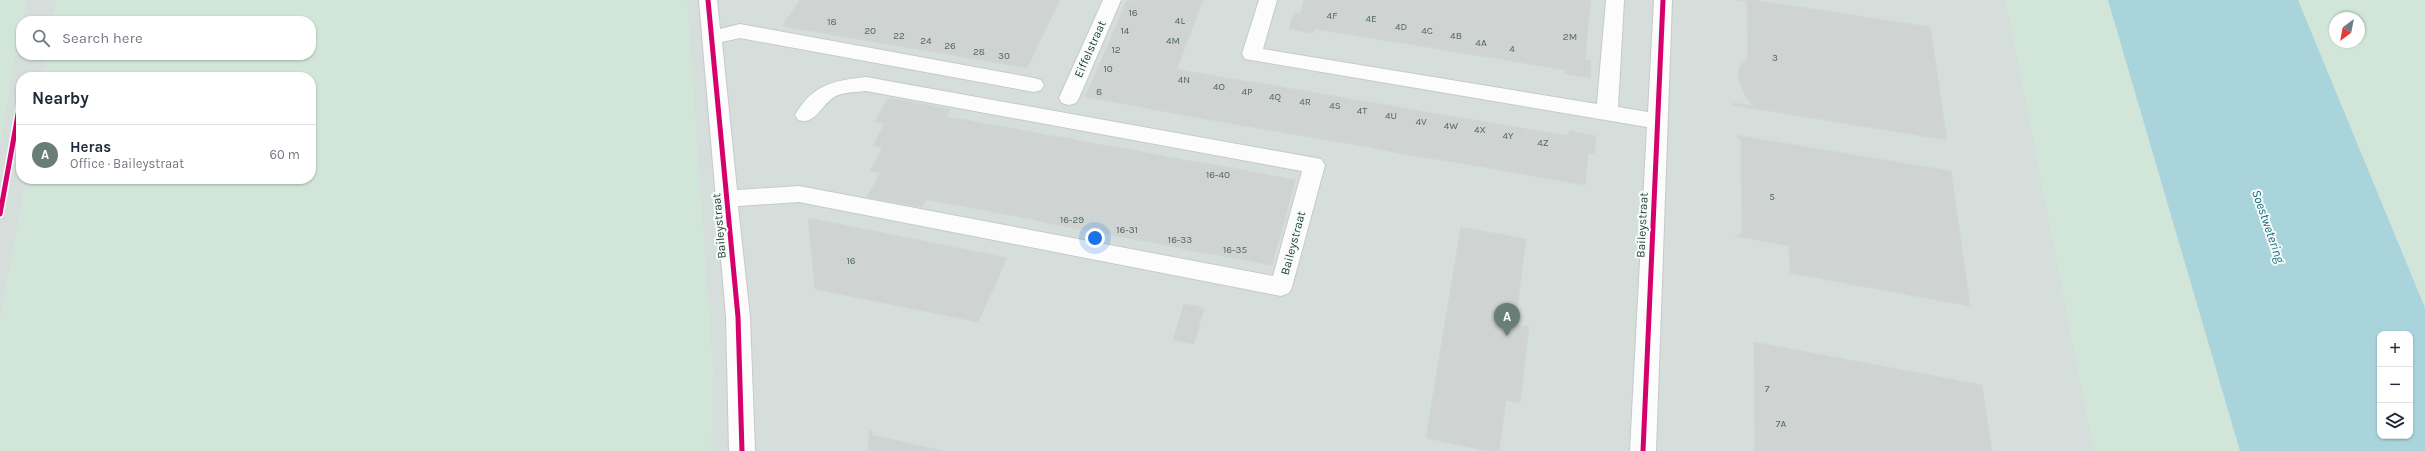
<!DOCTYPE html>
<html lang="en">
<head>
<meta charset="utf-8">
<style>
  body { margin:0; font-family:Karla,sans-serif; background:#f6f6f7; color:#1f2937 }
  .controls { position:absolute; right:12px; bottom:12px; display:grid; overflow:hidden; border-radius:8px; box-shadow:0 1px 3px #0004 }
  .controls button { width:36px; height:36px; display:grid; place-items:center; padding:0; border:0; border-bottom:1px solid #e0e1e3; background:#fff; color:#1f2937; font:20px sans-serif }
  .compass { position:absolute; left:2329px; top:12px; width:36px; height:36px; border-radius:50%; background:#fff; box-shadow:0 1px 3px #0004; rotate:212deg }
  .you { position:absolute; left:1095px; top:238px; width:14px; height:14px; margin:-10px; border:3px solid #fff; border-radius:50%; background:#1a73e8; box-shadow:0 0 0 6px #1a73e833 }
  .badge { display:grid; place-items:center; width:26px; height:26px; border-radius:50%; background:#697e78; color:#fff; font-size:13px; font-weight:700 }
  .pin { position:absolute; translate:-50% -33px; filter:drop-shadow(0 1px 2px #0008) }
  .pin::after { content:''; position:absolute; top:21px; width:14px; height:12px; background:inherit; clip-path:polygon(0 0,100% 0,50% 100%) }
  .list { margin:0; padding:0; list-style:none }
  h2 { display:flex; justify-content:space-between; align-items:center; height:52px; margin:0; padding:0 16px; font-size:17px }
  h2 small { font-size:13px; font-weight:400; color:#747a83 }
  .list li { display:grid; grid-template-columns:26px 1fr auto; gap:12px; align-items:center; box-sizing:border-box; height:60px; padding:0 16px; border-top:1px solid #e0e1e3 }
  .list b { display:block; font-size:15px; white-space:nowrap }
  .list p { margin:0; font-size:13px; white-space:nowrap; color:#747a83 }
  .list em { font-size:13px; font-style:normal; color:#747a83 }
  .icon { flex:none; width:22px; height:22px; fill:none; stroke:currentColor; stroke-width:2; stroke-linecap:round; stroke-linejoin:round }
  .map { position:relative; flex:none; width:2425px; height:451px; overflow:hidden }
  .search { position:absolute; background:#fff; box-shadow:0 1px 3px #0004; left:16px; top:16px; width:300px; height:44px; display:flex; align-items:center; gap:10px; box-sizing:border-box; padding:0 14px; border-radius:16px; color:#747a83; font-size:15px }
  .panel { position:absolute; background:#fff; box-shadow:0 1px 3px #0004; left:16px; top:72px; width:300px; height:112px; border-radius:16px }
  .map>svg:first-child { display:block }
</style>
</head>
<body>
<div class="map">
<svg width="2425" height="451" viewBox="0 0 2425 451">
  <rect width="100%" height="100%" fill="#e8edeb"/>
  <!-- built -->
  <path fill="#d6dedb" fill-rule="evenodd" d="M 0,0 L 2425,0 L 2425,451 L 0,451 ZM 2335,18 L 2359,18 L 2359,42 L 2335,42 ZM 21,21 L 311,21 L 311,55 L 21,55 ZM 21,77 L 311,77 L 311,179 L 21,179 ZM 2380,334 L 2410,334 L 2410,436 L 2380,436 Z"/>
  <!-- green -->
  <path fill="#d1e6d8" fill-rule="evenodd" d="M 0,0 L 27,0 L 23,21 L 21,21 L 0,146 Z
    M 56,0 L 687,0 L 713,370 L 711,451 L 0,451 L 0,320 L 26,179 L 311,179 L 311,77 L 43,77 L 47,55 L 311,55 L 311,21 L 52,21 Z
    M 2006,0 L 2108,0 L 2240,451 L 2094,451 Z
    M 2298,0 L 2425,0 L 2425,308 ZM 2335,18 L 2359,18 L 2359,42 L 2335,42 Z"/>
  <!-- water -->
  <path fill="#a9d4db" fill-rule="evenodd" d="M 2108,0 L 2298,0 L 2425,308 L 2425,451 L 2240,451 ZM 2380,334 L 2410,334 L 2410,436 L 2380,436 Z"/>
  <!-- building -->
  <path fill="#cfd4d2" stroke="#d1d6d4" d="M 800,0 L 1060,0 L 1027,68 L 782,26 Z
    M 1127,0 L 1162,0 L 1159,7 Z
    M 1162,0 L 1203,0 L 1198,13 L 1159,7 Z
    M 1304,0 L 1362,0 L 1353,35 L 1314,29 L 1313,33 L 1289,29 L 1294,13 L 1300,14 Z
    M 1362,0 L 1391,0 L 1381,40 L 1353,35 Z
    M 1391,0 L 1419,0 L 1410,44 L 1381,40 Z
    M 1419,0 L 1448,0 L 1438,49 L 1410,44 Z
    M 1448,0 L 1476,0 L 1467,54 L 1438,49 Z
    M 1476,0 L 1504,4 L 1495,58 L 1467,54 Z
    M 1478,0 L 1505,0 L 1504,4 Z
    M 1505,0 L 1533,0 L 1532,8 L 1504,4 Z
    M 1533,0 L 1591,0 L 1589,17 L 1532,8 Z
    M 1738,0 L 1753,0 L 1930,27 L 1947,140 L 1733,105 L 1733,103 L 1753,106 L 1744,93 L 1738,77 L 1740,66 L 1748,57 L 1747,1 Z
    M 1126,1 L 1159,7 L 1152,25 L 1119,19 Z
    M 1504,4 L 1532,8 L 1524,63 L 1495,58 Z
    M 1159,7 L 1198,13 L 1191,31 L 1152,25 Z
    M 1532,8 L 1589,17 L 1585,60 L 1591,61 L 1590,78 L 1565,74 L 1565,70 L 1524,63 Z
    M 1119,19 L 1152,25 L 1145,43 L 1111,38 Z
    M 1152,25 L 1191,31 L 1177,69 L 1136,63 Z
    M 1111,38 L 1145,43 L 1136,63 L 1153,65 L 1145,86 L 1094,77 Z
    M 1153,65 L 1209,75 L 1194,117 L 1136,106 Z
    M 1209,75 L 1237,80 L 1223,122 L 1194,117 Z
    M 1094,77 L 1145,86 L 1136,106 L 1085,97 Z
    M 1237,80 L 1265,84 L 1252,127 L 1223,122 Z
    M 1265,84 L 1293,89 L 1281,132 L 1252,127 Z
    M 1293,89 L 1322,94 L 1310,137 L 1281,132 Z
    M 1322,94 L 1351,99 L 1340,142 L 1310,137 Z
    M 888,98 L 950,109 L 938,132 L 875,122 Z
    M 1351,99 L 1380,104 L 1369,147 L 1340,142 Z
    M 1380,104 L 1409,109 L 1399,153 L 1369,147 Z
    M 1409,109 L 1438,114 L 1429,158 L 1399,153 Z
    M 1438,114 L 1468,119 L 1460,163 L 1429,158 Z
    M 946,117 L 966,120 L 946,159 L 926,155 Z
    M 1468,119 L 1497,124 L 1490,168 L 1460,163 Z
    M 966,120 L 986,124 L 967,162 L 946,159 Z
    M 885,123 L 886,123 L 938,132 L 926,155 L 873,146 Z
    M 986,124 L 1006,127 L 987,166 L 967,162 Z
    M 1497,124 L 1527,129 L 1521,174 L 1490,168 Z
    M 1006,127 L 1026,131 L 1008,170 L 987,166 Z
    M 1527,129 L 1569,136 L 1569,131 L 1596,136 L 1594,154 L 1588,153 L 1585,185 L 1521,174 Z
    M 1026,131 L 1046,135 L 1028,174 L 1008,170 Z
    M 1046,135 L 1066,138 L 1049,178 L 1028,174 Z
    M 1735,135 L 1951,171 L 1970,306 L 1790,273 L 1789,246 L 1735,236 L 1742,233 L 1741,140 Z
    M 1066,138 L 1086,142 L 1070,182 L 1049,178 Z
    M 1086,142 L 1107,146 L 1091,185 L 1070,182 Z
    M 1107,146 L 1128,149 L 1112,189 L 1091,185 Z
    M 883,147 L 926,155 L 946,159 L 935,182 L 870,171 Z
    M 1128,149 L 1148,153 L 1133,193 L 1112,189 Z
    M 1148,153 L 1169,157 L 1154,197 L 1133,193 Z
    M 1169,157 L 1190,161 L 1175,201 L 1154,197 Z
    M 946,159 L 967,162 L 946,203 L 926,199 Z
    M 1190,161 L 1211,164 L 1197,205 L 1175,201 Z
    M 967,162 L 997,168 L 978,209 L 946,203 Z
    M 1211,164 L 1232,168 L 1219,209 L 1197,205 Z
    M 997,168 L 1018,172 L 999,213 L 978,209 Z
    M 1232,168 L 1253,172 L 1240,213 L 1219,209 Z
    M 881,172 L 935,182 L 922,207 L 867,197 Z
    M 1018,172 L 1049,178 L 1031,219 L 999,213 Z
    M 1253,172 L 1274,176 L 1262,217 L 1240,213 Z
    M 1274,176 L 1295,180 L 1284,222 L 1262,217 Z
    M 1049,178 L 1070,182 L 1052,224 L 1031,219 Z
    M 1070,182 L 1101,187 L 1084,230 L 1052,224 Z
    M 1101,187 L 1122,191 L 1106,234 L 1084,230 Z
    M 1122,191 L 1154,197 L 1139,240 L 1106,234 Z
    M 1154,197 L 1175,201 L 1161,244 L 1139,240 Z
    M 1175,201 L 1208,207 L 1194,251 L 1161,244 Z
    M 1208,207 L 1229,211 L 1216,255 L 1194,251 Z
    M 1229,211 L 1262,217 L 1249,261 L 1216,255 Z
    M 1262,217 L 1284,222 L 1272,265 L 1249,261 Z
    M 808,218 L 1007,258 L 978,322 L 815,289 Z
    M 1461,227 L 1526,239 L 1515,325 L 1529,327 L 1520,403 L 1506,400 L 1499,451 L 1488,451 L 1426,438 Z
    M 1184,304 L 1204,308 L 1194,344 L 1173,340 Z
    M 1754,342 L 1982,385 L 1992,451 L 1755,451 Z
    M 870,430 L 872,430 L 872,435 L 943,451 L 868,451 Z"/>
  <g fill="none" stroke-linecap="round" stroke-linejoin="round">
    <defs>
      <path id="minor" d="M 699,0 L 717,0 L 720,29 L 740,24 L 1034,78 L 1041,80 L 1044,85 L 1041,90 L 1034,92 L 740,38 L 722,42 L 737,190 L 799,186 L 1273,276 L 1302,171 L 866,91 C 857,92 846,92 838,95 C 821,102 817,126 798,120 L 795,115 C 813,84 833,81 866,77 L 1321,159 L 1325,165 L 1292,287 L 1289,293 L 1281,296 L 799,202 L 738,206 L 750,317 L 755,451 L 729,451 L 726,317 Z
        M 1103,0 L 1121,0 L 1079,98 L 1076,103 L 1069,105 L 1062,103 L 1059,98 Z
        M 1259,0 L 1277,0 L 1263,49 L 1597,104 L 1606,0 L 1624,0 L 1618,107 L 1648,112 L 1654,0 L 1672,0 L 1656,451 L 1630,451 L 1647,127 L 1245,59 L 1242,54 Z"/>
    </defs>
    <!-- minor casing -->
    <use href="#minor" stroke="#c5cac8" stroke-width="2"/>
    <!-- minor -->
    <use href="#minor" fill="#fcfcfc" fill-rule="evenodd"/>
    <defs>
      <path id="cycleway" d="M 708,0 L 738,317 L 742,451
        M 0,214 L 21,98
        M 1643,451 L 1663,0"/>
    </defs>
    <!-- cycleway casing -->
    <use href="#cycleway" stroke="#f7fbf9" stroke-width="8"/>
    <!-- cycleway -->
    <use href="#cycleway" stroke="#d6006c" stroke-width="5"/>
  </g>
  <g text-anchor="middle" stroke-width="4" stroke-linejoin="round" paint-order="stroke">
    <!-- number labels -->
    <g font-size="10" fill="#506761">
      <text x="1133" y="16">16</text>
      <text x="1332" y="19">4F</text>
      <text x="1371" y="22">4E</text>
      <text x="1180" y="24">4L</text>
      <text x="832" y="25">18</text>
      <text x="1401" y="30">4D</text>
      <text x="870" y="34">20</text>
      <text x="1125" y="34">14</text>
      <text x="1427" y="34">4C</text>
      <text x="899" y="39">22</text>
      <text x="1456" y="39">4B</text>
      <text x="1570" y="40">2M</text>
      <text x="926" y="44">24</text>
      <text x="1173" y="44">4M</text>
      <text x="1481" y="46">4A</text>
      <text x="950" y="49">26</text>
      <text x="1512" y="52">4</text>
      <text x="1116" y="53">12</text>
      <text x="979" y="55">28</text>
      <text x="1004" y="59">30</text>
      <text x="1775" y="61">3</text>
      <text x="1108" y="72">10</text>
      <text x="1184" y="83">4N</text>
      <text x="1219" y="90">4O</text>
      <text x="1099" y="95">8</text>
      <text x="1247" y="95">4P</text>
      <text x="1275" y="100">4Q</text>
      <text x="1305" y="105">4R</text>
      <text x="1335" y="109">4S</text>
      <text x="1362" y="114">4T</text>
      <text x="1391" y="119">4U</text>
      <text x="1421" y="125">4V</text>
      <text x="1451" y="129">4W</text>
      <text x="1480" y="133">4X</text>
      <text x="1508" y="139">4Y</text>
      <text x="1543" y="146">4Z</text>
      <text x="1218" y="178">16-40</text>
      <text x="1772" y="200">5</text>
      <text x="1072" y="223">16-29</text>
      <text x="1127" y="233">16-31</text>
      <text x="1180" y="243">16-33</text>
      <text x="1235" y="253">16-35</text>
      <text x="851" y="264">16</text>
      <text x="1767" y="392">7</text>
      <text x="1781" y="427">7A</text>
    </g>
    <!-- street labels -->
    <g font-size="12" fill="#24423a" stroke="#f7fbf9">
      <text transform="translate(1090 49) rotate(-66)" y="4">Eiffelstraat</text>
      <text transform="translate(1642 225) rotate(-87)" y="4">Baileystraat</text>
      <text transform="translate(719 226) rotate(-95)" y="4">Baileystraat</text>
      <text transform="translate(1293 243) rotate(-75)" y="4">Baileystraat</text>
    </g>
    <!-- water labels -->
    <g font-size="13" font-style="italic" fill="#1c6f80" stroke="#f7fbf9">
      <text transform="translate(2269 226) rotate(71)" y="5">Soestwetering</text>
    </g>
  </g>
</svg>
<div class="controls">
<button>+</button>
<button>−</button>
<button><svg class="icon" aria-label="layers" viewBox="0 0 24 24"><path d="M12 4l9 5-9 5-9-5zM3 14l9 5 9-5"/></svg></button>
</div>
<svg class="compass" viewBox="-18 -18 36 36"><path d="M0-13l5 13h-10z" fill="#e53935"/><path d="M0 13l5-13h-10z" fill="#747a83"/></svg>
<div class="you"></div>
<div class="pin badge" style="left:1507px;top:336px">A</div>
<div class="search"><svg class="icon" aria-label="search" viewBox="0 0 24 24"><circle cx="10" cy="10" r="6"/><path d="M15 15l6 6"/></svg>Search here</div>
<section class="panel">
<h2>Nearby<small></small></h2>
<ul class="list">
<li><span class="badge">A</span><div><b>Heras</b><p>Office · Baileystraat</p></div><em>60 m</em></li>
</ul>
</section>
</div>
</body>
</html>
